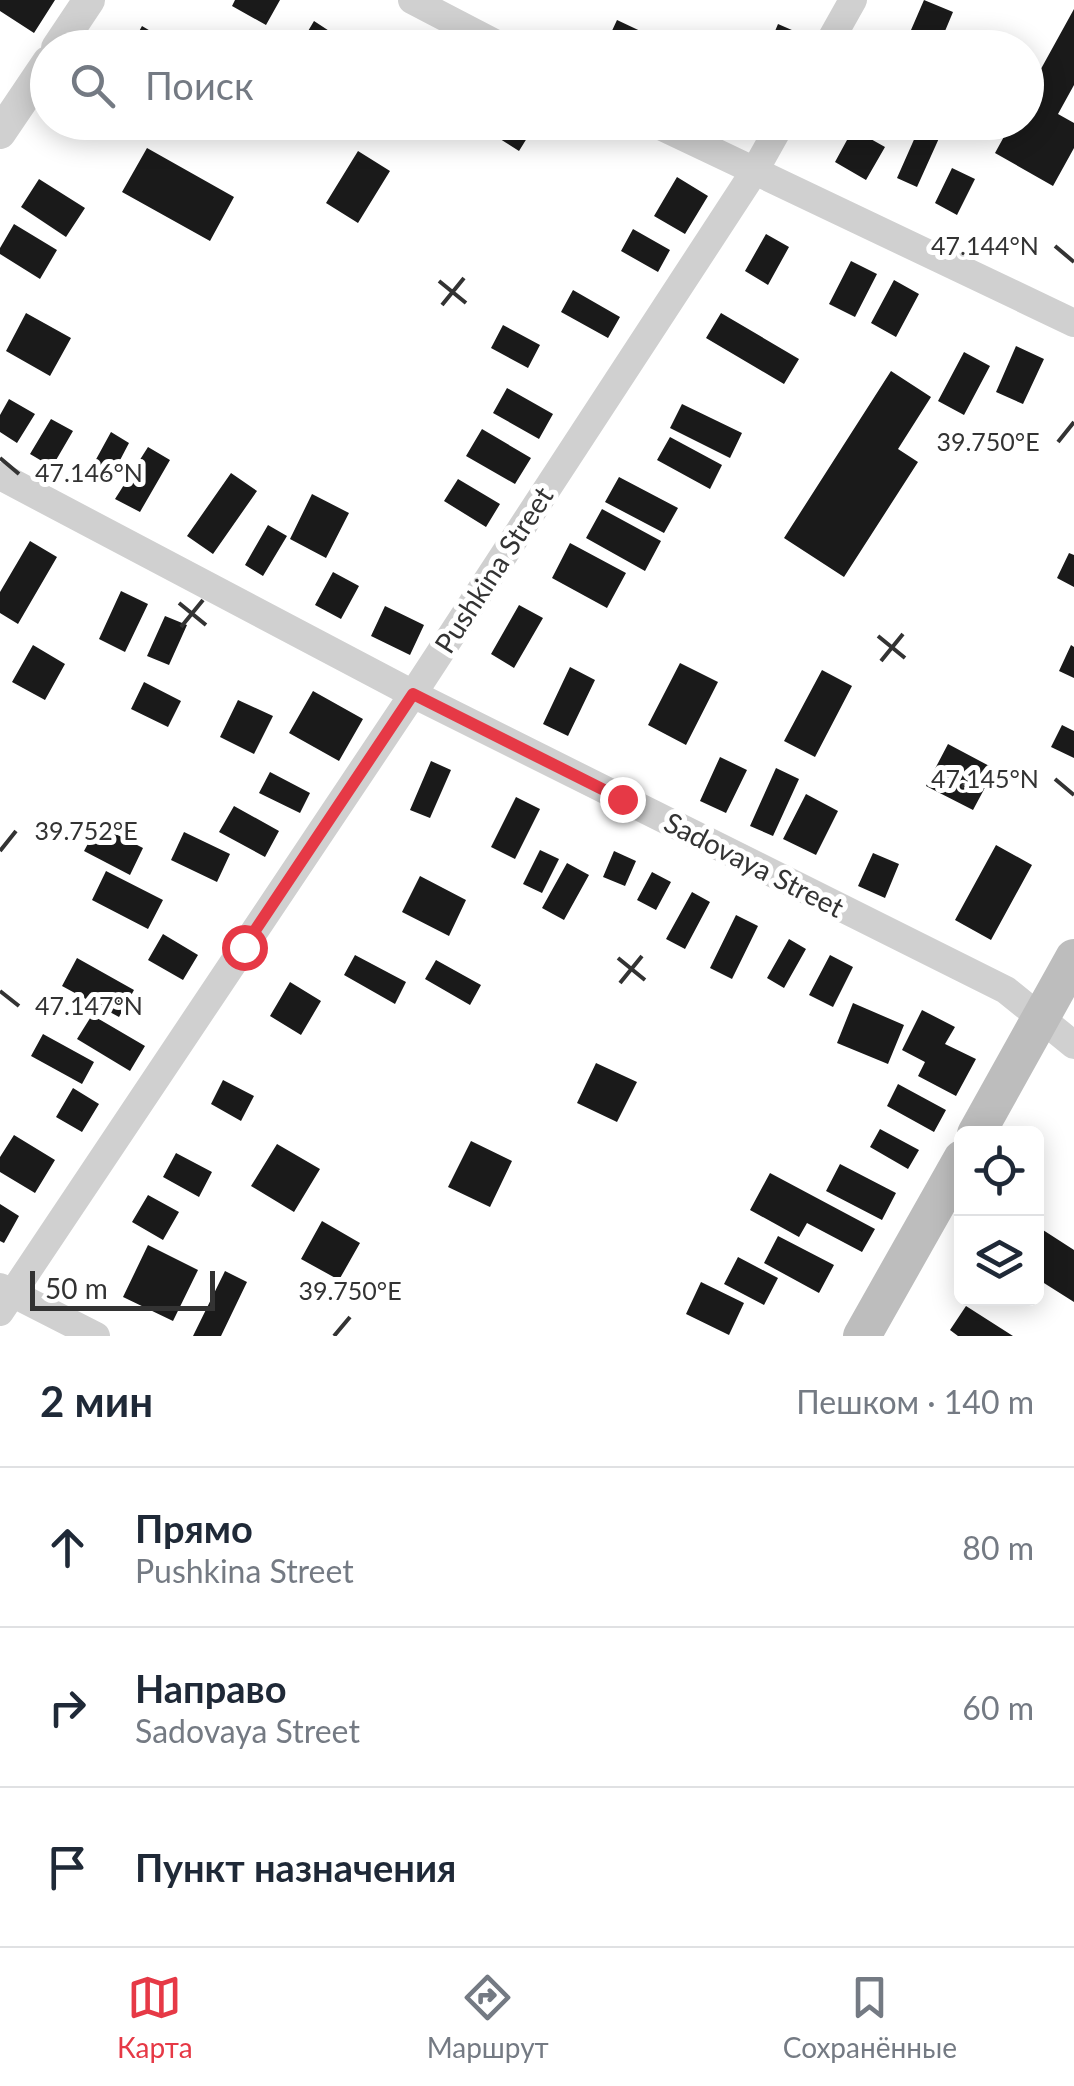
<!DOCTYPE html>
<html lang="ru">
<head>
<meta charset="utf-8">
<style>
  body { margin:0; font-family:Lato,sans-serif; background:#f2f2f3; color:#1f2937 }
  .controls { position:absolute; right:30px; bottom:30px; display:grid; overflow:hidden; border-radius:15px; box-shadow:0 5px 25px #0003 }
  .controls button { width:90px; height:90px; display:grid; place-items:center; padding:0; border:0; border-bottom:2px solid #e0e1e3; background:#fff; color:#1f2937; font:50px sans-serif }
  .scale { position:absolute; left:30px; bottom:25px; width:185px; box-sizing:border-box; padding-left:10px; border:5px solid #333; border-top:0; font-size:28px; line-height:35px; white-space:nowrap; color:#333; -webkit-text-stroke:8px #fff; paint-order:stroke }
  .stop { position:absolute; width:30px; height:30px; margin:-22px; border:8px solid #e63946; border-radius:50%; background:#fff }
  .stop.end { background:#e63946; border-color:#fff; box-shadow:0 2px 10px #0008 }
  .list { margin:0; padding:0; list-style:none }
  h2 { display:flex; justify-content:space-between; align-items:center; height:130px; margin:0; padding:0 40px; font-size:42px }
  h2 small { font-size:32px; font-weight:400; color:#747a83 }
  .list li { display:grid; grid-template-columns:65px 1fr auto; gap:30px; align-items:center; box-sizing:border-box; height:160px; padding:0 40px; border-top:2px solid #e0e1e3 }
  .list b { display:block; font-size:38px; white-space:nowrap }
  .list p { margin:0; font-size:32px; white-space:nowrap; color:#747a83 }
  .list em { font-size:32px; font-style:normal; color:#747a83 }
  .icon { flex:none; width:55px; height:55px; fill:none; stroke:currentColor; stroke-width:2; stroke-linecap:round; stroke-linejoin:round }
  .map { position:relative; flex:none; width:1074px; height:1336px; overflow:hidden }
  .search { position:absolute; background:#fff; box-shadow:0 5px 25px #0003; left:30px; right:30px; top:30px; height:110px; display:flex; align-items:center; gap:25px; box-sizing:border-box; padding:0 35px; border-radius:55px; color:#747a83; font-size:38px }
  .sheet { height:610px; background:#fff }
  nav { display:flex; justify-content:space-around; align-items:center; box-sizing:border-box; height:140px; border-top:2px solid #e0e1e3; background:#fff; font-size:28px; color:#747a83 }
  nav a { display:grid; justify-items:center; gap:5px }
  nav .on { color:#e63946 }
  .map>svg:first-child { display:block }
</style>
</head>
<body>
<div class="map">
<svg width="1074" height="1336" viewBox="0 0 1074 1336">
  <rect width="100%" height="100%" fill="#fff"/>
  <!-- building -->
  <path fill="#1a1a1a" d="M 0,0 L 55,0 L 34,33 L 0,11 Z
    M 235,0 L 280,0 L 266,25 L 232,6 Z
    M 924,0 L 953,12 L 940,43 L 911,30 Z
    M 1074,9 L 1074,85 L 1058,114 L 1074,123 L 1074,148 L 1053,186 L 995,153 L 1012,122 L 1026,122 L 1026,96 Z
    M 617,20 L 651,36 L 645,48 L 604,48 Z
    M 314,21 L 343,40 L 338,48 L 298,48 Z
    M 778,24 L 808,37 L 804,48 L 768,48 Z
    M 142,26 L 179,48 L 130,48 Z
    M 496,122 L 537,122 L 519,151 L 489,132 Z
    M 920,126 L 940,136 L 917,187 L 897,178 Z
    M 853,129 L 885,147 L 866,180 L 835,162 Z
    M 147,148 L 234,197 L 210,241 L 122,192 Z
    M 358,151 L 390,171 L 358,223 L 326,203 Z
    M 952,168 L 975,179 L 957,215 L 935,203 Z
    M 677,177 L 708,196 L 685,234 L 654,216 Z
    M 39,179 L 85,208 L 66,237 L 21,207 Z
    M 14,224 L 57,250 L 40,279 L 0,254 L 0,248 Z
    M 633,229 L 670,250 L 658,272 L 621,251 Z
    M 766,234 L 789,247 L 768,285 L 745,271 Z
    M 851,261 L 877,274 L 855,317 L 829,304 Z
    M 894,280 L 919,294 L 896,337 L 871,323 Z
    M 573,290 L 620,317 L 608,338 L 561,312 Z
    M 26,313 L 71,338 L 50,376 L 6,351 Z
    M 721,313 L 799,359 L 784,384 L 706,338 Z
    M 503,325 L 540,345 L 528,368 L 491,348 Z
    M 1016,346 L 1044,359 L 1023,404 L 996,392 Z
    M 964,352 L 990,366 L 964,415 L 938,401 Z
    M 891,371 L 931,397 L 898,449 L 918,462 L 844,577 L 784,538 Z
    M 507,388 L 553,414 L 539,439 L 493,413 Z
    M 9,399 L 35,414 L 17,443 L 0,432 L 0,415 Z
    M 682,404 L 742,433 L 730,458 L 670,428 Z
    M 51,419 L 73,431 L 52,467 L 30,454 Z
    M 482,429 L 531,458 L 515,484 L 466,456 Z
    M 111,432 L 129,443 L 107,485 L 88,474 Z
    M 670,437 L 722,465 L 710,489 L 657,460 Z
    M 148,447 L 170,460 L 140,512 L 115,499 Z
    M 231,473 L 257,491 L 213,554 L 187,536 Z
    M 619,477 L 678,508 L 664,533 L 605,502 Z
    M 458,479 L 500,504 L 486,527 L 444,501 Z
    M 312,494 L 349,513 L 326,558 L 290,539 Z
    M 602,509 L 661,541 L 645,571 L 586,538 Z
    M 268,525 L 287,536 L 263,576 L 245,565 Z
    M 30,541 L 57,557 L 18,624 L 0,613 L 0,592 Z
    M 570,543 L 626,573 L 607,608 L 552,578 Z
    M 1069,553 L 1074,555 L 1074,587 L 1057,578 Z
    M 333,572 L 359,586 L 341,619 L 315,605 Z
    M 121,591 L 148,604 L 125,652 L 99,639 Z
    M 519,605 L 543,618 L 514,668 L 491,654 Z
    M 385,606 L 424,625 L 410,655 L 371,636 Z
    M 165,616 L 187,625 L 169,665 L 147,656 Z
    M 33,645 L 65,664 L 45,700 L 12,682 Z
    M 1071,645 L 1074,647 L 1074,678 L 1059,671 Z
    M 680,663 L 718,682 L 686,745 L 648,725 Z
    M 570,667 L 595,680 L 568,736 L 543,724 Z
    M 822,670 L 852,686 L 815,757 L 784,741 Z
    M 144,682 L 181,701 L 168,727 L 131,709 Z
    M 313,691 L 363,719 L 339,761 L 289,733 Z
    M 238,700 L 273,716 L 254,754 L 220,737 Z
    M 1062,725 L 1074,731 L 1074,758 L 1051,747 Z
    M 948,744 L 995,769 L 973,810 L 926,786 Z
    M 720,757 L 747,770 L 726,813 L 700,801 Z
    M 431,761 L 451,770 L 430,818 L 410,810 Z
    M 776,768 L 799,779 L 773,836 L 750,826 Z
    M 270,772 L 310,793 L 300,813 L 259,793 Z
    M 806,794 L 838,811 L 816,855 L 783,839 Z
    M 516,797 L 540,809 L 515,859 L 491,847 Z
    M 234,806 L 279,831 L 265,857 L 219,832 Z
    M 98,825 L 143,848 L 130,875 L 84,851 Z
    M 184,832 L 230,854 L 217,882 L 171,860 Z
    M 996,845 L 1032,865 L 991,940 L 955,920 Z
    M 540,850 L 559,859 L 542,893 L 523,884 Z
    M 614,851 L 636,861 L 625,886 L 603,877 Z
    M 873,853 L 899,864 L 885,898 L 858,886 Z
    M 567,863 L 589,875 L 564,920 L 542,908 Z
    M 106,871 L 163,900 L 148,929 L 92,900 Z
    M 652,872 L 671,882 L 656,910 L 637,900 Z
    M 420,876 L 466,900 L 449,936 L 402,912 Z
    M 692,892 L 710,902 L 685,949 L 666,939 Z
    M 736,915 L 758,926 L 732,979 L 710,968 Z
    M 163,934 L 198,955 L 183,980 L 148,960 Z
    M 789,939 L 806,949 L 784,988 L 767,978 Z
    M 355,955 L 406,982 L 395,1004 L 344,975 Z
    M 830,955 L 853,967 L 833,1007 L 809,995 Z
    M 77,958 L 134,990 L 119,1017 L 62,986 Z
    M 436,960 L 481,985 L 470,1005 L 425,979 Z
    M 290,982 L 321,1001 L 301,1035 L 270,1016 Z
    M 853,1003 L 904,1025 L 888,1064 L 837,1043 Z
    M 922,1010 L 955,1027 L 945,1044 L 976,1059 L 956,1096 L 918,1076 L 925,1062 L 902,1050 Z
    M 92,1015 L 145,1046 L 130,1071 L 77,1039 Z
    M 43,1034 L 94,1062 L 82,1084 L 31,1056 Z
    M 596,1063 L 637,1082 L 617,1122 L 577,1103 Z
    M 223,1080 L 254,1096 L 241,1121 L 211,1104 Z
    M 898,1084 L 946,1110 L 934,1132 L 887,1106 Z
    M 73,1088 L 99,1104 L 82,1132 L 56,1117 Z
    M 880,1129 L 919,1150 L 908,1169 L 870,1147 Z
    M 14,1135 L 55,1160 L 35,1193 L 0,1172 L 0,1157 Z
    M 471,1141 L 512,1161 L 490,1207 L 448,1187 Z
    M 277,1144 L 320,1169 L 294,1212 L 251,1186 Z
    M 176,1153 L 212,1172 L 199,1197 L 163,1177 Z
    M 840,1164 L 896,1193 L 882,1220 L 826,1191 Z
    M 770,1173 L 875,1229 L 862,1252 L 807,1223 L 799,1237 L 750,1210 Z
    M 148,1195 L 179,1212 L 163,1240 L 132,1222 Z
    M 0,1204 L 19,1216 L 4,1243 L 0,1241 Z
    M 322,1221 L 360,1243 L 339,1280 L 301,1259 Z
    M 1043,1230 L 1074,1250 L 1074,1302 L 1036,1278 L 1036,1240 Z
    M 778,1236 L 834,1265 L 819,1293 L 764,1263 Z
    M 148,1245 L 198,1270 L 173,1321 L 123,1297 Z
    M 738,1257 L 778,1278 L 764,1305 L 724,1284 Z
    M 225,1271 L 247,1282 L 221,1336 L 193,1336 Z
    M 701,1282 L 744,1303 L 729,1335 L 686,1314 Z
    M 966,1306 L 1013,1336 L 958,1336 L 950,1330 Z"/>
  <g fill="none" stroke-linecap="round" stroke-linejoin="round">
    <!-- minor -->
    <path stroke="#d0d0d0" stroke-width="28" d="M 412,0 L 504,48
      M 826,48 L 853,0
      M 652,122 L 1074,323
      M 0,476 L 413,694 L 1006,990 L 1074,1045
      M 0,1287 L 96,1336
      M 0,1312 L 413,694 L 754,172 L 782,122"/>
    <!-- tertiary -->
    <path stroke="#d0d0d0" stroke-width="32" d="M 57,48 L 89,0
      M 0,133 L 48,62"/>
    <!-- secondary -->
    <path stroke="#bdbdbd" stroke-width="38" d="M 976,1134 L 1074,958
      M 862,1336 L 962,1159"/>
  </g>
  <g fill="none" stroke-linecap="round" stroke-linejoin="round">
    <!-- route -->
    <path stroke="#e63946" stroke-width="12" d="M 244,947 L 413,694 L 622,799"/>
  </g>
  <!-- ticks -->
  <path fill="none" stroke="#333" stroke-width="4" d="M 1055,246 L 1074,262M 439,281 L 466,303M 442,305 L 464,278M 1058,442 L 1074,422M 0,458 L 19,474M 179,603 L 206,625M 181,627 L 203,600M 878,636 L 905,658M 881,661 L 903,634M 1055,779 L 1074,795M 0,851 L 16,831M 618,958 L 645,980M 620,983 L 642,956M 0,991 L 19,1006M 334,1336 L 350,1317"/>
  <g text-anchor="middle" stroke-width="10" stroke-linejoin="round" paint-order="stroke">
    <!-- street labels -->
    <g font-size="28" fill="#333" stroke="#fff">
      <text transform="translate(494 570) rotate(-57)" y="10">Pushkina Street</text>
      <text transform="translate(754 865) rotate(27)" y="10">Sadovaya Street</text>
    </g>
  </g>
  <g font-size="25" text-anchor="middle" fill="#333" stroke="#fff" stroke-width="10" stroke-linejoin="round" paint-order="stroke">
    <text x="985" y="255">47.144°N</text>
    <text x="988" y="451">39.750°E</text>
    <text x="89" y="482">47.146°N</text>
    <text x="985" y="788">47.145°N</text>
    <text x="86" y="840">39.752°E</text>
    <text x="89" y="1015">47.147°N</text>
    <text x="350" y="1300">39.750°E</text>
  </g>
</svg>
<div class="controls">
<button><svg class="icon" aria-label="locate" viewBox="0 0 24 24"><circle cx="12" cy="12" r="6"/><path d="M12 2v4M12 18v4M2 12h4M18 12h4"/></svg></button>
<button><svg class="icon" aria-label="layers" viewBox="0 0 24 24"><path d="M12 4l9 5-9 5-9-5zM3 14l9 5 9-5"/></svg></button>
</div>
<div class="scale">50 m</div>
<div class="stop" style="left:244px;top:947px"></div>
<div class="stop end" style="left:622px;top:799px"></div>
<div class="search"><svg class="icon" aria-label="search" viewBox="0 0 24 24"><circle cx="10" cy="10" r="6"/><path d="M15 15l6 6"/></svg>Поиск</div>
</div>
<section class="sheet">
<h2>2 мин<small>Пешком · 140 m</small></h2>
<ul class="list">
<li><svg class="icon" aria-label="ahead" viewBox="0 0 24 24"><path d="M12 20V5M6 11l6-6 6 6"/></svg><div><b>Прямо</b><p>Pushkina Street</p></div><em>80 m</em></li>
<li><svg class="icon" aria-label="right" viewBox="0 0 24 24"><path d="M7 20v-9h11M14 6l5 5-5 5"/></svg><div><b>Направо</b><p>Sadovaya Street</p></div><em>60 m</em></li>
<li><svg class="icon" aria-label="arrive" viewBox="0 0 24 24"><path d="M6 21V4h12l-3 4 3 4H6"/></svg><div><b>Пункт назначения</b></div></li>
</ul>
</section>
<nav>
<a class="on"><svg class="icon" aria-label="map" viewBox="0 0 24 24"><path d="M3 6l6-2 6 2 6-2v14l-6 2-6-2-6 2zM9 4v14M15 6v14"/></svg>Карта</a>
<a><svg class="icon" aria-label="directions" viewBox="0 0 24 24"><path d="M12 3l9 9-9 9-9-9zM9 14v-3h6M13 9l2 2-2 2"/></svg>Маршрут</a>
<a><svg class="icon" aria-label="saved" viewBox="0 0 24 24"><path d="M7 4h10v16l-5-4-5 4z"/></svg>Сохранённые</a>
</nav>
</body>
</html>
